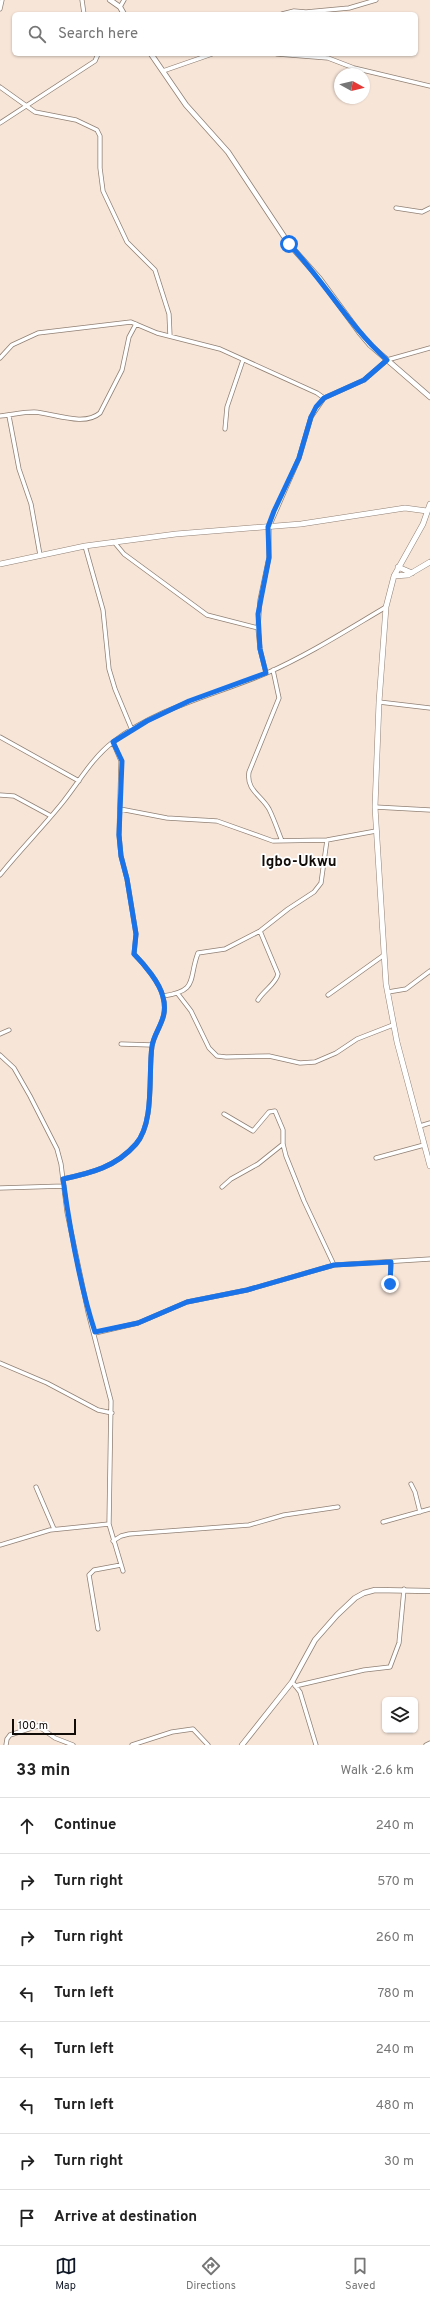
<!DOCTYPE html>
<html lang="en">
<head>
<meta charset="utf-8">
<style>
  body { margin:0; font-family:Overpass,sans-serif; background:#f2f2f2; color:#222 }
  .controls { position:absolute; right:12px; bottom:12px; display:grid; overflow:hidden; border-radius:6px; box-shadow:0 1px 3px #0004 }
  .controls button { width:36px; height:36px; display:grid; place-items:center; padding:0; border:0; border-bottom:1px solid #e0e0e0; background:#fff; color:#222; font:20px sans-serif }
  .compass { position:absolute; left:334px; top:68px; width:36px; height:36px; border-radius:50%; background:#fff; box-shadow:0 1px 3px #0004; rotate:98deg }
  .scale { position:absolute; left:12px; bottom:10px; width:64px; box-sizing:border-box; padding-left:4px; border:2px solid #120c08; border-top:0; font-size:11px; line-height:14px; white-space:nowrap; color:#120c08; -webkit-text-stroke:3px #fff; paint-order:stroke }
  .stop { position:absolute; width:12px; height:12px; margin:-9px; border:3px solid #1a73e8; border-radius:50%; background:#fff }
  .stop.end { background:#1a73e8; border-color:#fff; box-shadow:0 1px 4px #0008 }
  .list { margin:0; padding:0; list-style:none }
  h2 { display:flex; justify-content:space-between; align-items:center; height:52px; margin:0; padding:0 16px; font-size:17px }
  h2 small { font-size:13px; font-weight:400; color:#767676 }
  .list li { display:grid; grid-template-columns:26px 1fr auto; gap:12px; align-items:center; box-sizing:border-box; height:56px; padding:0 16px; border-top:1px solid #e0e0e0 }
  .list b { display:block; font-size:15px; white-space:nowrap }
  .list em { font-size:13px; font-style:normal; color:#767676 }
  .icon { flex:none; width:22px; height:22px; fill:none; stroke:currentColor; stroke-width:2; stroke-linecap:round; stroke-linejoin:round }
  .map { position:relative; flex:none; width:430px; height:1745px; overflow:hidden }
  .search { position:absolute; background:#fff; box-shadow:0 1px 3px #0004; left:12px; right:12px; top:12px; height:44px; display:flex; align-items:center; gap:10px; box-sizing:border-box; padding:0 14px; border-radius:6px; color:#767676; font-size:15px }
  .sheet { height:500px; background:#fff }
  nav { display:flex; justify-content:space-around; align-items:center; box-sizing:border-box; height:56px; border-top:1px solid #e0e0e0; background:#fff; font-size:11px; color:#767676 }
  nav a { display:grid; justify-items:center; gap:2px }
  nav .on { color:#111827 }
  .map>svg:first-child { display:block }
</style>
</head>
<body>
<div class="map">
<svg width="430" height="1745" viewBox="0 0 430 1745">
  <rect width="100%" height="100%" fill="#f7e5d8"/>
  <g fill="none" stroke-linecap="round" stroke-linejoin="round">
    <defs>
      <path id="minor" d="M 82,0 L 84,14
        M 120,7 L 124,0
        M 0,9 L 2,0
        M 282,14 L 294,11 L 306,12 L 349,8 L 376,0
        M 277,54 L 328,58 L 354,68 L 430,86
        M 163,71 L 212,54
        M 0,87 L 35,112 L 76,120 L 97,130 L 100,136 L 100,168 L 103,191 L 127,242 L 155,270 L 169,314 L 170,336
        M 0,123 L 95,61 L 98,54
        M 396,208 L 422,212 L 430,208
        M 0,358 L 12,345 L 38,333 L 131,322 L 157,333 L 220,349 L 317,393 L 324,398
        M 0,416 C 11,415 22,412 34,412 C 53,413 84,427 100,413 L 122,370 L 129,337 L 136,324
        M 9,416 L 19,469 L 31,504 L 40,555
        M 225,429 L 227,407 L 243,360
        M 114,542 L 124,554 L 207,615 L 258,628
        M 85,546 L 103,610 L 109,669 L 115,689 L 132,730
        M 273,670 L 279,698 L 249,772 C 246,790 261,795 269,809 C 274,819 278,831 282,841
        M 266,673 L 260,649 L 258,628 L 260,600 L 269,557 L 269,527 L 299,458 L 311,417 L 324,398 L 364,380 L 387,360 L 430,348
        M 379,702 L 430,708
        M 0,737 L 79,781
        M 0,795 L 14,796 L 51,816
        M 375,807 L 430,810
        M 120,809 L 167,818 L 217,821 L 273,841 L 327,840 L 376,831
        M 0,875 C 20,850 43,827 63,802 C 79,782 92,758 113,742 C 158,707 215,695 267,673 C 308,655 347,630 386,607
        M 388,992 L 406,989 L 430,971
        M 178,994 L 191,1011 L 209,1048 L 217,1056 L 226,1057 L 269,1056 L 300,1063 L 315,1062 L 336,1053 L 357,1039 L 393,1025
        M 328,995 L 384,955
        M 163,996 C 199,991 188,979 198,953 L 225,949 L 260,931 L 288,909 L 314,892 L 321,883 L 327,840
        M 258,1000 C 264,990 276,984 278,974 L 260,931
        M 0,1034 L 9,1030
        M 121,1044 L 152,1045
        M 0,1055 L 14,1068 L 30,1096 L 57,1149 L 61,1164 L 67,1212 L 88,1312 L 111,1401 L 109,1524 L 123,1571
        M 224,1114 L 253,1131 L 269,1112 L 275,1111 L 283,1130 L 283,1144 L 286,1156 L 304,1201 L 334,1265 L 430,1259
        M 420,1126 L 430,1123
        M 376,1158 L 424,1145
        M 63,1179 C 91,1173 116,1167 136,1144 C 155,1122 148,1074 152,1046 C 155,1029 169,1019 163,997 C 160,983 144,964 134,954 L 136,934 L 127,879 L 121,856 L 119,835 L 121,761 L 113,742
        M 222,1187 L 231,1179 L 258,1164 L 283,1144
        M 0,1188 L 64,1186
        M 390,1284 L 391,1262
        M 95,1333 L 138,1323 L 187,1302 L 247,1290 L 334,1265
        M 0,1363 L 47,1383 L 98,1410 L 112,1413
        M 411,1484 L 415,1492 L 420,1512
        M 36,1487 L 54,1529
        M 383,1522 L 430,1509
        M 113,1541 L 121,1536 L 129,1534 L 249,1525 L 284,1515 L 338,1507
        M 0,1545 L 50,1530 L 109,1524
        M 98,1629 L 89,1575 L 94,1570 L 121,1565
        M 294,1684 L 300,1692 L 316,1745
        M 295,1686 L 364,1670 L 390,1667 L 399,1643 L 404,1589
        M 38,1726 L 55,1738 L 73,1745
        M 6,1745 L 7,1739 L 10,1735 L 44,1724
        M 132,1745 L 172,1732 L 193,1729 L 208,1745
        M 426,1745 L 430,1743"/>
      <path id="tertiary" d="M 110,0 L 120,7 L 124,14
        M 151,54 L 186,105 L 228,152 L 289,244 L 320,279 L 359,332 L 370,345 L 430,397
        M 242,1745 L 292,1682 L 315,1640 L 337,1615 L 355,1598 L 364,1593 L 375,1590 L 430,1591"/>
      <path id="secondary" d="M 430,504 L 423,524 L 394,576 L 386,607 L 379,702 L 375,807 L 386,984 L 397,1042 L 430,1166
        M 0,564 L 85,546 L 176,534 L 301,524 L 405,508 L 427,511
        M 398,567 L 412,573
        M 394,576 L 408,575 L 430,562"/>
    </defs>
    <!-- minor casing -->
    <use href="#minor" stroke="#908074" stroke-width="5"/>
    <!-- tertiary casing -->
    <use href="#tertiary" stroke="#908074" stroke-width="6"/>
    <!-- secondary casing -->
    <use href="#secondary" stroke="#908074" stroke-width="6"/>
    <!-- minor -->
    <use href="#minor" stroke="#fff" stroke-width="3.5"/>
    <!-- tertiary -->
    <use href="#tertiary" stroke="#fff" stroke-width="4.5"/>
    <!-- secondary -->
    <use href="#secondary" stroke="#fff" stroke-width="5"/>
  </g>
  <g fill="none" stroke-linecap="round" stroke-linejoin="round">
    <!-- route -->
    <path stroke="#1a73e8" stroke-width="5" d="M 289,244 C 324,281 349,326 387,360 L 364,380 L 324,398 L 316,407 L 311,417 L 299,458 L 274,511 L 268,527 L 269,558 L 258,614 L 260,649 L 266,673 L 189,701 L 147,721 L 113,742 L 122,761 L 119,835 L 121,856 L 127,879 L 136,934 L 134,954 C 144,964 160,983 163,997 C 169,1019 155,1029 152,1046 C 148,1074 155,1122 136,1144 C 116,1167 91,1173 63,1179 C 70,1230 79,1283 95,1332 L 138,1323 L 187,1302 L 247,1290 L 334,1265 L 391,1262 L 390,1284"/>
  </g>
  <g text-anchor="middle" stroke-width="3.5" stroke-linejoin="round" paint-order="stroke">
    <!-- district labels -->
    <g font-size="15" font-weight="bold" fill="#120c08" stroke="#fff">
      <text x="299" y="866">Igbo-Ukwu</text>
    </g>
  </g>
</svg>
<div class="controls">
<button><svg class="icon" aria-label="layers" viewBox="0 0 24 24"><path d="M12 4l9 5-9 5-9-5zM3 14l9 5 9-5"/></svg></button>
</div>
<svg class="compass" viewBox="-18 -18 36 36"><path d="M0-13l5 13h-10z" fill="#e53935"/><path d="M0 13l5-13h-10z" fill="#767676"/></svg>
<div class="scale">100 m</div>
<div class="stop" style="left:289px;top:244px"></div>
<div class="stop end" style="left:390px;top:1284px"></div>
<div class="search"><svg class="icon" aria-label="search" viewBox="0 0 24 24"><circle cx="10" cy="10" r="6"/><path d="M15 15l6 6"/></svg>Search here</div>
</div>
<section class="sheet">
<h2>33 min<small>Walk · 2.6 km</small></h2>
<ul class="list">
<li><svg class="icon" aria-label="ahead" viewBox="0 0 24 24"><path d="M12 20V5M6 11l6-6 6 6"/></svg><div><b>Continue</b></div><em>240 m</em></li>
<li><svg class="icon" aria-label="right" viewBox="0 0 24 24"><path d="M7 20v-9h11M14 6l5 5-5 5"/></svg><div><b>Turn right</b></div><em>570 m</em></li>
<li><svg class="icon" aria-label="right" viewBox="0 0 24 24"><path d="M7 20v-9h11M14 6l5 5-5 5"/></svg><div><b>Turn right</b></div><em>260 m</em></li>
<li><svg class="icon" aria-label="left" viewBox="0 0 24 24"><path d="M17 20v-9H6M10 6l-5 5 5 5"/></svg><div><b>Turn left</b></div><em>780 m</em></li>
<li><svg class="icon" aria-label="left" viewBox="0 0 24 24"><path d="M17 20v-9H6M10 6l-5 5 5 5"/></svg><div><b>Turn left</b></div><em>240 m</em></li>
<li><svg class="icon" aria-label="left" viewBox="0 0 24 24"><path d="M17 20v-9H6M10 6l-5 5 5 5"/></svg><div><b>Turn left</b></div><em>480 m</em></li>
<li><svg class="icon" aria-label="right" viewBox="0 0 24 24"><path d="M7 20v-9h11M14 6l5 5-5 5"/></svg><div><b>Turn right</b></div><em>30 m</em></li>
<li><svg class="icon" aria-label="arrive" viewBox="0 0 24 24"><path d="M6 21V4h12l-3 4 3 4H6"/></svg><div><b>Arrive at destination</b></div></li>
</ul>
</section>
<nav>
<a class="on"><svg class="icon" aria-label="map" viewBox="0 0 24 24"><path d="M3 6l6-2 6 2 6-2v14l-6 2-6-2-6 2zM9 4v14M15 6v14"/></svg>Map</a>
<a><svg class="icon" aria-label="directions" viewBox="0 0 24 24"><path d="M12 3l9 9-9 9-9-9zM9 14v-3h6M13 9l2 2-2 2"/></svg>Directions</a>
<a><svg class="icon" aria-label="saved" viewBox="0 0 24 24"><path d="M7 4h10v16l-5-4-5 4z"/></svg>Saved</a>
</nav>
</body>
</html>
